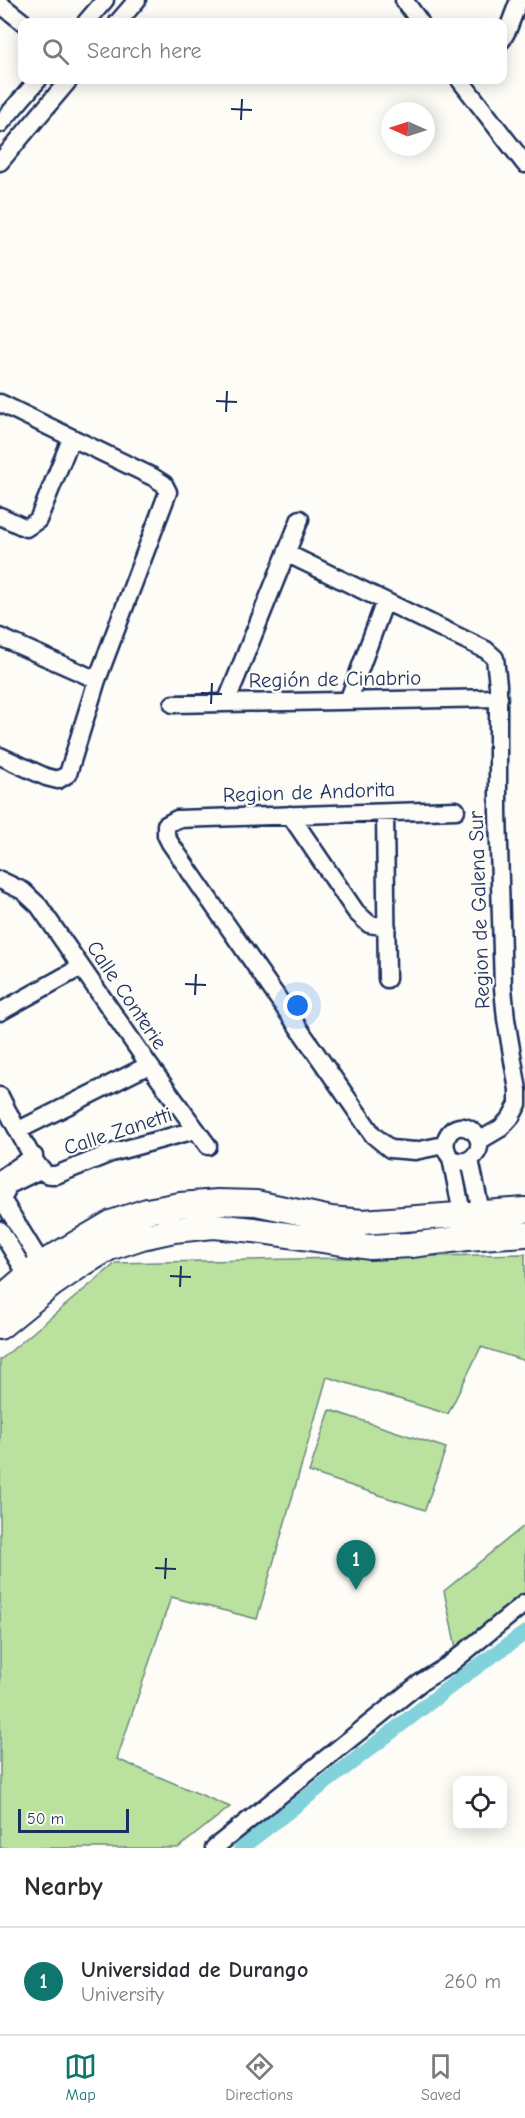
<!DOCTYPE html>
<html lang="en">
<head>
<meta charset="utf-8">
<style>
  body { margin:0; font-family:"Comic Neue",sans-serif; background:#f7f7f7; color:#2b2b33 }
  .controls { position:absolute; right:18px; bottom:18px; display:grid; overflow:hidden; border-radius:12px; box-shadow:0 3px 15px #0003 }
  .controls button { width:54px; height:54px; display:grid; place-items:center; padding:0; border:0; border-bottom:2px solid #e1e1e2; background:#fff; color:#2b2b33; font:30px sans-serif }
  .compass { position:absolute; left:381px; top:102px; width:54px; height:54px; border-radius:50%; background:#fff; box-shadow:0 3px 15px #0003; rotate:273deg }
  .scale { position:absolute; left:18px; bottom:15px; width:111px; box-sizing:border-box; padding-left:6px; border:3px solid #1b2f5e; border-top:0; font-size:16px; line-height:21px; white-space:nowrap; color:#1b2f5e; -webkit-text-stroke:4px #fdfcf7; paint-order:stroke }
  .you { position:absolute; left:298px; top:1006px; width:21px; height:21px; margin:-15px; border:4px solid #fff; border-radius:50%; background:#1a73e8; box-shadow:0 0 0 9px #1a73e833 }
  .badge { display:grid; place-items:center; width:39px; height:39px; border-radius:50%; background:#0f766e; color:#fff; font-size:20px; font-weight:700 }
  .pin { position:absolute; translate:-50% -50px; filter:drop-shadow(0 2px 3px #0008) }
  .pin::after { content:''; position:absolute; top:32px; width:21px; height:18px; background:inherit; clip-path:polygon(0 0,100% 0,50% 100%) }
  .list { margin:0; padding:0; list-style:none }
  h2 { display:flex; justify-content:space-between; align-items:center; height:78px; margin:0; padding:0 24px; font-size:26px }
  h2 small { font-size:20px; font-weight:400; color:#7c7c81 }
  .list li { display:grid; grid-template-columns:39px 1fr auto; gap:18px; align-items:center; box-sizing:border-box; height:108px; padding:0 24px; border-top:2px solid #e1e1e2 }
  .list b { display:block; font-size:22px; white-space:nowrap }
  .list p { margin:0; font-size:20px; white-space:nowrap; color:#7c7c81 }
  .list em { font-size:20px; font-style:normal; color:#7c7c81 }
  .icon { flex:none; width:33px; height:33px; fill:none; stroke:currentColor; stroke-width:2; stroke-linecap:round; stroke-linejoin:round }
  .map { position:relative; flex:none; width:525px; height:1848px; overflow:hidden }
  .search { position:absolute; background:#fff; box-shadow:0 3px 15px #0003; left:18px; right:18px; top:18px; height:66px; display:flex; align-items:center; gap:15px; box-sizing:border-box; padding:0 21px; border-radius:12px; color:#7c7c81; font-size:22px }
  .sheet { height:186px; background:#fff }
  nav { display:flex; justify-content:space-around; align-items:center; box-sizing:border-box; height:84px; border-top:2px solid #e1e1e2; background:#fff; font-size:16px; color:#7c7c81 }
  nav a { display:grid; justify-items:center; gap:3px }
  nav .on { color:#0f766e }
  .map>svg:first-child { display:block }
</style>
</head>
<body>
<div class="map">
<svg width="525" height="1848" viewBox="0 0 525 1848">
  <rect width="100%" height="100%" fill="#fdfcf7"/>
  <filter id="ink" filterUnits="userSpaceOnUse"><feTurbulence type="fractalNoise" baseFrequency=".0167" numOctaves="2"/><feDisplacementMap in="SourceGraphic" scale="12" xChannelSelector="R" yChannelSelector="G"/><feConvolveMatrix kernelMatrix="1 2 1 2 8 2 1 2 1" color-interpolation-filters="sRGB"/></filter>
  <g filter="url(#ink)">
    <!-- grass -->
    <path fill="#bae29e" stroke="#6a887e" stroke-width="1.5" d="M 525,1254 L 525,1361 L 481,1347 L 448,1414 L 327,1377 L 257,1619 L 171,1597 L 117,1759 L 230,1807 L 178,1848 L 0,1848 L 0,1360 L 116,1263 Z
      M 330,1410 L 446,1448 L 425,1510 L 309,1472 Z
      M 525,1525 L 525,1605 L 458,1657 L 444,1591 Z"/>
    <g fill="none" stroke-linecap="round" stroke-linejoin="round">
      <!-- canal -->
      <path stroke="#81d2da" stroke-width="15" d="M 241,1848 L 464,1676 L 525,1633"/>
      <defs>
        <path id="street" d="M 404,0 L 420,22
          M 0,4 L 23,22
          M 86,22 L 105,0
          M 118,22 L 137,0
          M 502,40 L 508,29 L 519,0
          M 460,80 L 525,164
          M 0,124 L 38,80
          M 0,162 L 69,80
          M 0,403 L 153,477 L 164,484 L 168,492 L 97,680 L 68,774 L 58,780 L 46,777 L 0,756
          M 0,516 L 26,528 L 38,520 L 71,439
          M 286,553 L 486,650 L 495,658 L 498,685 L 498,811 L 503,988 L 506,1019 L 518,1090 L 518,1104 L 511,1117 L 501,1128 L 479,1141
          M 0,637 L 97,680
          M 348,701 L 385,601
          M 226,703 L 300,519
          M 173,704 L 499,698
          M 385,813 L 387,979
          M 290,815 L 356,912 L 369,924 L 387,927
          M 0,880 L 23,891 L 39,906 L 149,1065 L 208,1146
          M 0,1012 L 81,967
          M 0,1096 C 7,1110 36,1168 46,1174 C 48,1175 54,1175 56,1175 L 111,1153 L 195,1130
          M 19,1130 L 149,1065
          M 444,1145 L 415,1151 L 390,1149 L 373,1135 L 170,843 L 166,835 L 166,825 L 177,819 L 456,810
          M 451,1158 C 471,1171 491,1143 471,1130 C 452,1118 437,1143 451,1158 L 464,1223
          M 470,1160 L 483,1221
          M 5,1187 L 42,1169
          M 3,1201 L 47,1273
          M 0,1204 L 6,1192 L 0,1179 L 34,1156
          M 0,1230 L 32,1283
          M 214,1848 L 420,1683 L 450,1664 L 525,1603"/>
        <path id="secondary" d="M 0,1299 L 41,1264 L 111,1223 L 147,1211 L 180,1205 L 218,1202 L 256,1203 L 331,1219 L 363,1222 L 525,1210
          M 0,1327 L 53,1284 L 81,1265 L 109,1248 L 142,1237 L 174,1230 L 214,1226 L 254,1230 L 369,1247 L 411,1245 L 467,1238 L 525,1234"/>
      </defs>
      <!-- street casing -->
      <use href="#street" stroke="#1b2f5e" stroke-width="21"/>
      <!-- secondary casing -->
      <use href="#secondary" stroke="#1b2f5e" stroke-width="28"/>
      <!-- street -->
      <use href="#street" stroke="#fdfcf7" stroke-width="16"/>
      <!-- secondary -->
      <use href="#secondary" stroke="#fdfcf7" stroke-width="24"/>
    </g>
  </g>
  <!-- ticks -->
  <path fill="none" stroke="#1b2f5e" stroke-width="2" d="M 231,109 L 252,110M 241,120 L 242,99M 216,401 L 237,402M 226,412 L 227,391M 201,693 L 222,694M 211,704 L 212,683M 185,984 L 206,985M 195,995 L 196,974M 170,1276 L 191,1277M 180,1287 L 181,1266M 155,1568 L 176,1569M 165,1579 L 166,1558"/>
  <g text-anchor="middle" stroke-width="4.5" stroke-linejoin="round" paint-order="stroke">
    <!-- street labels -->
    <g font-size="21" fill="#1b2f5e" stroke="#fdfcf7">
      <text transform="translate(335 679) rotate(-1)" y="7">Región de Cinabrio</text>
      <text transform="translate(309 792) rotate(-2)" y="7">Region de Andorita</text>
      <text transform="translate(479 910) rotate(-92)" y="7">Region de Galena Sur</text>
      <text transform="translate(127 995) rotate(56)" y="7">Calle Conterie</text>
      <text transform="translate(118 1131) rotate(-18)" y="7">Calle Zanetti</text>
    </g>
  </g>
</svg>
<div class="controls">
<button><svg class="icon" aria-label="locate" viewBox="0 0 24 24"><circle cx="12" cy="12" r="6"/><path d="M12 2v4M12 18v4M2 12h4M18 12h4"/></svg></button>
</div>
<svg class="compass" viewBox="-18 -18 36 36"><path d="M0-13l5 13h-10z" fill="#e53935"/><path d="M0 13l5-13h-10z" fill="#7c7c81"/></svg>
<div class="scale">50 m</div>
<div class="you"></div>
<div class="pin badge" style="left:356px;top:1590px">1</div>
<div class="search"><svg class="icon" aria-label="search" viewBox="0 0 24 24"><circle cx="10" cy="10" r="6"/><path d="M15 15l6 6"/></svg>Search here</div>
</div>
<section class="sheet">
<h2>Nearby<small></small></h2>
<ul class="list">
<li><span class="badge">1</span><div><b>Universidad de Durango</b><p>University</p></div><em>260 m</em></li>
</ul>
</section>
<nav>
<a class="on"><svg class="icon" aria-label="map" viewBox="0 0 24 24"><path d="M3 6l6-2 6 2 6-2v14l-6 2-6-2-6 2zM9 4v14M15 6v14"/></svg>Map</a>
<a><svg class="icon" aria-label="directions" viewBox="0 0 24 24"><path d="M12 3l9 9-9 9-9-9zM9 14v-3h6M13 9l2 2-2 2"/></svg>Directions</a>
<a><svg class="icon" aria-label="saved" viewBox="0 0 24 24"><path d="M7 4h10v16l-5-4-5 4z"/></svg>Saved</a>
</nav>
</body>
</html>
